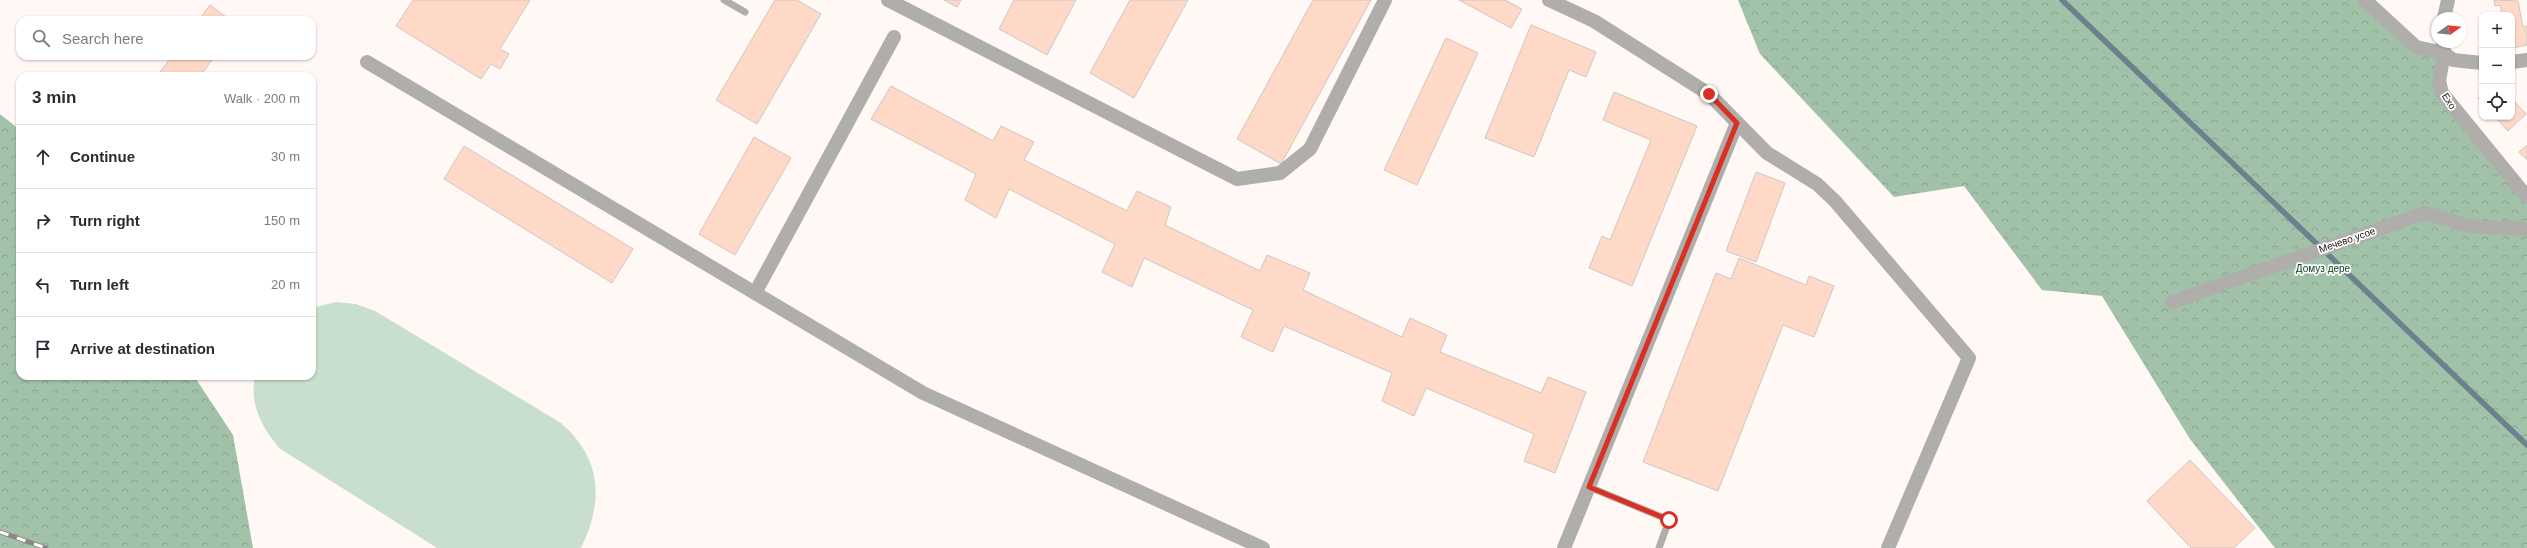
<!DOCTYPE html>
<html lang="en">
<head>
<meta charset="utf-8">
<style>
  :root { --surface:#fff; --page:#f7f7f7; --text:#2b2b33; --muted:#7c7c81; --line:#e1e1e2 }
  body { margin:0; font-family:Helvetica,sans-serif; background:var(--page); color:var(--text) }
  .controls { position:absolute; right:12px; top:12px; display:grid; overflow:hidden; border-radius:8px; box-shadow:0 1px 3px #0004 }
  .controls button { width:36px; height:36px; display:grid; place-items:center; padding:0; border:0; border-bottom:1px solid var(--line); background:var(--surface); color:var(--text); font:20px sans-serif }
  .compass { position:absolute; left:2431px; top:12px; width:36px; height:36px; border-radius:50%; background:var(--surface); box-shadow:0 1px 3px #0004; rotate:75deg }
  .stop { position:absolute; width:12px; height:12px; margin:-9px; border:3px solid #d93025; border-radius:50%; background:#fff }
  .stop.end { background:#d93025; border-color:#fff; box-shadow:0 1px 4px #0008 }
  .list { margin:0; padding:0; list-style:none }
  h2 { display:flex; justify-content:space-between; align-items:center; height:52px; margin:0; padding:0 16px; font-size:17px }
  h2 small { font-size:13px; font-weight:400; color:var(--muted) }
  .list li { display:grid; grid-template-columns:26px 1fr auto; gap:12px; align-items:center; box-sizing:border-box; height:64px; padding:0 16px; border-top:1px solid var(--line) }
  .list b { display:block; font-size:15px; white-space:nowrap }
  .list em { font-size:13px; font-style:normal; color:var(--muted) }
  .icon { flex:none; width:22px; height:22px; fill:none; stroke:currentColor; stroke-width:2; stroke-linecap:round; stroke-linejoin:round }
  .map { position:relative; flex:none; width:2527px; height:548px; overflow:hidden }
  .search { position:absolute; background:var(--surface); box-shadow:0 1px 3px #0004; left:16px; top:16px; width:300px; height:44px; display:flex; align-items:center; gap:10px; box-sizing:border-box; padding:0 14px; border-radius:12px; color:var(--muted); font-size:15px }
  .panel { position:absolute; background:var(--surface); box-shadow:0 1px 3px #0004; left:16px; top:72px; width:300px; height:308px; border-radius:12px }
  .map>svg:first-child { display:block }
  .forest { fill:url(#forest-crowns) }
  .pitch { fill:#c8dfcd }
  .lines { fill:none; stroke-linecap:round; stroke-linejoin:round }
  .stream { stroke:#69828d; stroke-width:5.5 }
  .building { fill:#fed9c8; stroke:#d0c6c1 }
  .lane { stroke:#b0aeaa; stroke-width:7 }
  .street { stroke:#b0aeaa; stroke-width:14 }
  .rail-casing { stroke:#8b8683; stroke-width:4.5 }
  .rail { stroke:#fff; stroke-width:3; stroke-dasharray:9; stroke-linecap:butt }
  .route { stroke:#d93025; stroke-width:5 }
  .labels { text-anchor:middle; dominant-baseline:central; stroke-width:3.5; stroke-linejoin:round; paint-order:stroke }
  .street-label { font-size:10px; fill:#161210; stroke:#fff }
  .park-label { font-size:10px; fill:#023b1c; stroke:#fff }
</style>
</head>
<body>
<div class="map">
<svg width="2527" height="548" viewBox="0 0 2527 548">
  <defs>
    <pattern id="forest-crowns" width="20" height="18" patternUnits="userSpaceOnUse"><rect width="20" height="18" fill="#a1c1a9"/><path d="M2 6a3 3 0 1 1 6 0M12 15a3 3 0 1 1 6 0" fill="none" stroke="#8aa590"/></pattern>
  </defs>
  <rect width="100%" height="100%" fill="#fff8f5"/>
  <g class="forest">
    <path d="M1738 0H2365L2416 47 2444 53 2439 81 2527 197V548H2275L2190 439 2102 296 2042 290 1964 186 1894 197 1760 54Z"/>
    <path d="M0 114 20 130V376H194L233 435 253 548H0Z"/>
  </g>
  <path class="pitch" d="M336 302 356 304 375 311 561 423C602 459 604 501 581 548H437L279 448C262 428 249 403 255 376H312V308Z"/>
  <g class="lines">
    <path class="stream" d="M2062 0 2527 445"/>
  </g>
  <g class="building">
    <path d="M413 0H530L500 49 509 54 500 69 491 64 481 79 396 26Z"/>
    <path d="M775 0H797L821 14 757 124 716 100Z"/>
    <path d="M944 0H961L957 7Z"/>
    <path d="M1014 0H1076L1047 55 999 29Z"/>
    <path d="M1130 0H1188L1134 98 1090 73Z"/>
    <path d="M1313 0H1371L1281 164 1237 139Z"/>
    <path d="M1459 0H1505L1522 9 1511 28Z"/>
    <path d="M2494 0 2518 1 2523 27 2527 26V45L2512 48V15H2502L2500 5 2495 6Z"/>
    <path d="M210 5 230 20H199Z"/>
    <path d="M1531 25 1596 52 1586 77 1569 70 1534 157 1485 138Z"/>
    <path d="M1446 38 1478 53 1417 185 1384 170Z"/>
    <path d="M172 56H215L200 76H157Z"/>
    <path d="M891 86 993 141 1001 126 1034 142 1024 160 1127 211 1137 191 1171 207 1165 225 1260 271 1267 255 1310 273 1303 290 1402 337 1410 318 1447 335 1440 352 1541 393 1548 377 1586 392 1555 473 1524 461 1534 434 1426 388 1414 416 1382 401 1392 373 1284 326 1273 352 1241 337 1253 310 1144 258 1132 287 1102 272 1115 244 1009 189 996 218 965 200 976 174 871 119Z"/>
    <path d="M1614 92 1697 126 1632 286 1589 268 1602 236 1610 240 1651 140 1603 120Z"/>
    <path d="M2482 95V103L2478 98Z"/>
    <path d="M2512 99 2526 114 2508 131 2495 117H2512Z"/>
    <path d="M754 137 791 158 735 255 699 234Z"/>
    <path d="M2527 145V160L2519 152Z"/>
    <path d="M464 146 633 249 612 283 444 179Z"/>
    <path d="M1756 172 1785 183 1756 262 1726 251Z"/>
    <path d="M1739 258 1806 285 1809 276 1834 286 1814 337 1783 325 1718 491 1643 462 1716 273 1731 279Z"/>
    <path d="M2190 460 2255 528 2234 548H2191L2147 501Z"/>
  </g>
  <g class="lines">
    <g class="lane">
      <path d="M724 0 745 12"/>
      <path d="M1589 487 1669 520 1659 548"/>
    </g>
    <g class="street">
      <path d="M888 0 1237 179 1280 173 1310 149 1385 0"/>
      <path d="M1549 0 1594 21 1709 94 1767 153 1817 184 1835 201 1969 358 1888 548"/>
      <path d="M2365 0 2416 47 2444 53 2439 81 2442 93 2527 197"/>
      <path d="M2444 18 2448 0"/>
      <path d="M2443 42 2444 53 2453 60 2482 63"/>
      <path d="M367 62 923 393 1263 548"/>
      <path d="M2512 62 2527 60"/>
      <path d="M755 293 894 37"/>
      <path d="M2172 302 2425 213 2469 226 2527 229"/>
      <path d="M1564 548 1737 123"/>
    </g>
    <g class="rail-casing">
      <path id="rail" d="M0 532 46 548"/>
    </g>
    <use href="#rail" class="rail"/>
  </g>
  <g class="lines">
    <path class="route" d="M1669 520 1589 487 1737 123 1709 94"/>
  </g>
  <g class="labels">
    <g class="street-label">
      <text transform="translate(2449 101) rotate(57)">Ехо</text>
      <text transform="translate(2347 240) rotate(-19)">Мечево усое</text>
    </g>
    <g class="park-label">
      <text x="2323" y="268">Домуз дере</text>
    </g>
  </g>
</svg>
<div class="controls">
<button>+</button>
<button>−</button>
<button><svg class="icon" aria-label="locate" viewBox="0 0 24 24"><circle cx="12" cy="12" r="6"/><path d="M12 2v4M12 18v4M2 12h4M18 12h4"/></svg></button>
</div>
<svg class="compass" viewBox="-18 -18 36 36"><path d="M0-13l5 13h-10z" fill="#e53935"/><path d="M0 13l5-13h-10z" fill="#7c7c81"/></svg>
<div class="stop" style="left:1669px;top:520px"></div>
<div class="stop end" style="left:1709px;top:94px"></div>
<div class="search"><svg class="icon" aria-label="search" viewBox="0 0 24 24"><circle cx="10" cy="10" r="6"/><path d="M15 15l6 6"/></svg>Search here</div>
<section class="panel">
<h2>3 min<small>Walk · 200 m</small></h2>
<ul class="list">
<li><svg class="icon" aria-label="ahead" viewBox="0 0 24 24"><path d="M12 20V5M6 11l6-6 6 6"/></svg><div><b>Continue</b></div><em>30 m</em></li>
<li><svg class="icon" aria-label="right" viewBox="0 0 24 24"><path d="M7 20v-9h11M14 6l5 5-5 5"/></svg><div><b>Turn right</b></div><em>150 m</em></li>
<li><svg class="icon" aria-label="left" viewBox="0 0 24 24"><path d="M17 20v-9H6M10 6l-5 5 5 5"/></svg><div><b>Turn left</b></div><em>20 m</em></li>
<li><svg class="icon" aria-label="arrive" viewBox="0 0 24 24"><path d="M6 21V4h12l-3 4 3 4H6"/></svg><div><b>Arrive at destination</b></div></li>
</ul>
</section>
</div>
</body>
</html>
